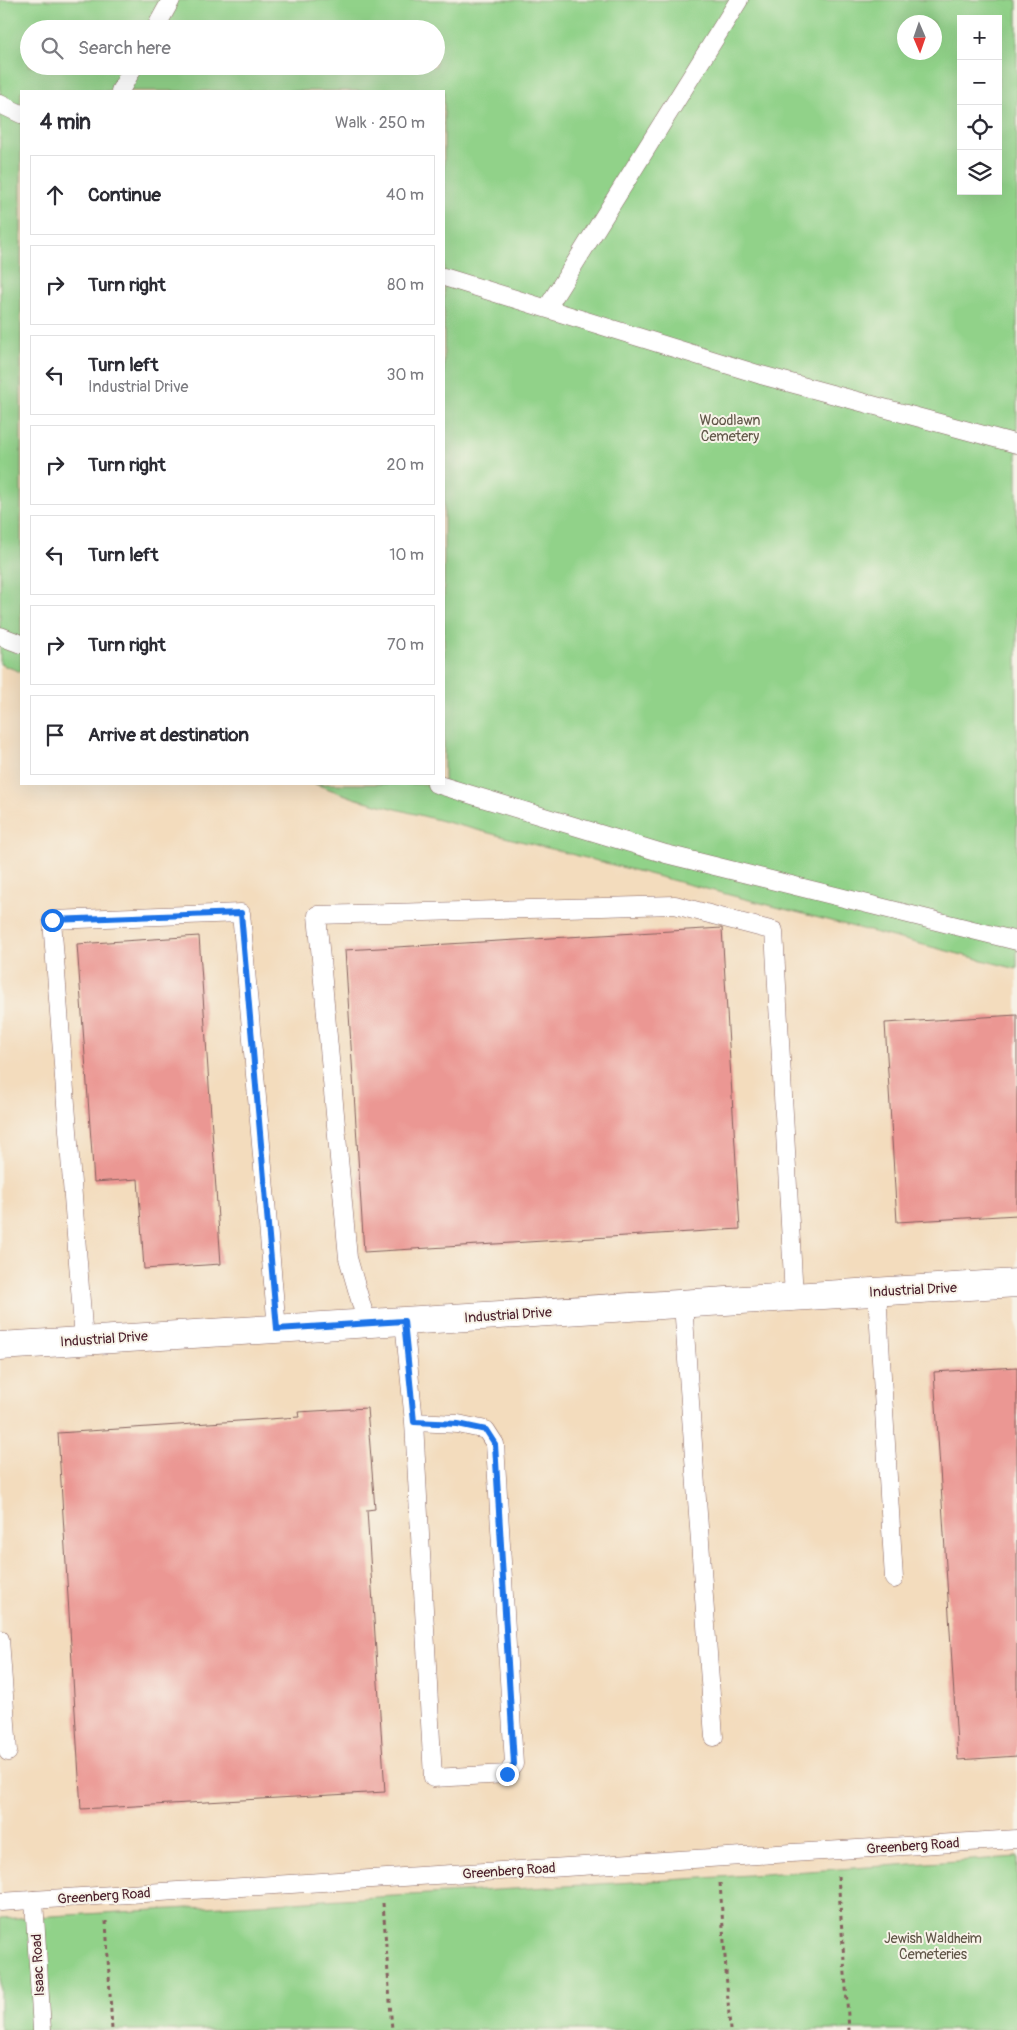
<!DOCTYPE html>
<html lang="en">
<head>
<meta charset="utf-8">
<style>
  :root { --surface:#fff; --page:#f7f7f7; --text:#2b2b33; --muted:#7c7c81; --line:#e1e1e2 }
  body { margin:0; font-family:Pangolin,sans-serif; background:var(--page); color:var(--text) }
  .controls { position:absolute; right:15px; top:15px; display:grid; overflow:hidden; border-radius:0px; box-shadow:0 5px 20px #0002 }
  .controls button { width:45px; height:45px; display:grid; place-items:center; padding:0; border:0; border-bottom:1px solid var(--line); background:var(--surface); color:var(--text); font:25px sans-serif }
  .compass { position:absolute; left:897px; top:15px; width:45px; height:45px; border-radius:50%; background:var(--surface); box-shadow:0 5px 20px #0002; rotate:178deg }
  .stop { position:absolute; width:15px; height:15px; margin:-11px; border:4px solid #1a73e8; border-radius:50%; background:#fff }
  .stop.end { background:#1a73e8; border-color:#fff; box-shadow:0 1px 5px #0008 }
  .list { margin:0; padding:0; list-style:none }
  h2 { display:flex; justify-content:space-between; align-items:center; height:65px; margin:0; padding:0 20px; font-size:21px }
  h2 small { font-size:16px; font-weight:400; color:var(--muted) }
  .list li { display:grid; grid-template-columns:32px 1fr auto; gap:15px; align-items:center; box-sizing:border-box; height:80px; margin:0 10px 10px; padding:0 10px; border:1px solid var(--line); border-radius:0px }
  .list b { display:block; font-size:19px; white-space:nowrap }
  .list p { margin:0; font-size:16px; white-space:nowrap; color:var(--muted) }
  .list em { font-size:16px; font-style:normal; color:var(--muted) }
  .icon { flex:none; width:28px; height:28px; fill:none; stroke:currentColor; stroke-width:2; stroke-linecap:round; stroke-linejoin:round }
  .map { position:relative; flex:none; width:1017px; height:2030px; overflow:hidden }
  .search { position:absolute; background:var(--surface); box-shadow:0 5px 20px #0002; left:20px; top:20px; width:425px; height:55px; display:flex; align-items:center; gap:12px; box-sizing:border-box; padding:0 18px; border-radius:28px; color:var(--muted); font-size:19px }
  .panel { position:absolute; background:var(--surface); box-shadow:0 5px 20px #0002; left:20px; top:90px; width:425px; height:695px; border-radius:0px }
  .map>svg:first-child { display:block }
  .green { fill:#91d289; stroke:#6e785a; fill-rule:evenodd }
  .building { fill:#eb9793 }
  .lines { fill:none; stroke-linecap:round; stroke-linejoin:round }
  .service-casing { stroke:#85615e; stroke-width:19 }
  .minor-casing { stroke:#85615e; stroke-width:29 }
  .path { stroke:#85615e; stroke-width:3; stroke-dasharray:4 4; stroke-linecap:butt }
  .service { stroke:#fff; stroke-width:18 }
  .minor { stroke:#fff; stroke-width:28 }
  .route { stroke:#1a73e8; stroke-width:6 }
  .labels { text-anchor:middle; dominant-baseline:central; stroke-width:4; stroke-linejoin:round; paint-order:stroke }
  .park-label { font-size:14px; fill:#5f5547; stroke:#f7f3e8 }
  .street-label { font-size:14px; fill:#4a1f2b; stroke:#f7f3e8 }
</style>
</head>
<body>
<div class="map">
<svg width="1017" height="2030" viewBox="0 0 1017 2030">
  <rect width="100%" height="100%" fill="#f7f3e8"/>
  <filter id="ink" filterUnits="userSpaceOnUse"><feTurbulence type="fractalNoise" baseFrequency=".02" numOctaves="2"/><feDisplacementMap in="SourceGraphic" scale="10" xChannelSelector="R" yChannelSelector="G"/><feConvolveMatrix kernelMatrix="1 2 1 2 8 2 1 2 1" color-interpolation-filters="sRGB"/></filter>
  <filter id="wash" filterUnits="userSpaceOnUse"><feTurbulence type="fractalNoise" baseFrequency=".0096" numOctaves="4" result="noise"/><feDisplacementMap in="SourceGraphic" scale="20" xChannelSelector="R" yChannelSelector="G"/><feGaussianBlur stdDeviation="1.12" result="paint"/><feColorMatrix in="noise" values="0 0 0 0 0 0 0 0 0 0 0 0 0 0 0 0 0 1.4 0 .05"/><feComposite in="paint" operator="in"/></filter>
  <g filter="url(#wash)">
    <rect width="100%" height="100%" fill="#f3dcbd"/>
    <g class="green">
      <path d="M0 0H1017V969L357 799 315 784H444V91H21V672L0 664ZM961 19H998V191H961ZM904 22H934V52H904ZM29 29H436V66H29Z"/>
      <path d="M1017 1857V2030H0V1919L719 1877Z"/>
    </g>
    <g id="blocks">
      <g class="building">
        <path d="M722 928 740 1229 364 1252 345 950Z"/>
        <path d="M199 936 221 1264 144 1269 138 1179 94 1182 77 944Z"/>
        <path d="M1017 1015V1215L897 1222 885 1023Z"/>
        <path d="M1017 1367V1756L958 1760 934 1372Z"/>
        <path d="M367 1408 375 1509 367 1510 385 1792 81 1809 58 1433 299 1417 298 1412Z"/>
      </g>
    </g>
  </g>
  <g filter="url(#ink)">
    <use href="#blocks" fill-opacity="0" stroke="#85615e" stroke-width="1"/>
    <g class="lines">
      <g class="service-casing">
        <g id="service">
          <path d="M155 29 171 0"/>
          <path d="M120 91 134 66"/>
          <path d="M0 104 21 114"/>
          <path d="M444 277 761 375 1017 444"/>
          <path d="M547 308 739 0"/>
          <path d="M0 636 21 644"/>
          <path d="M436 784 666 854 1017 941"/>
          <path d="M877 1292 894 1579"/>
          <path d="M683 1304 714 1737"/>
          <path d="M404 1321 414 1422 433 1778 507 1774 514 1764 495 1444 486 1430 458 1424 414 1422"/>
          <path d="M367 1324 348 1258 317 915 675 905 774 931 794 1297"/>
          <path d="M84 1341 52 920 241 913 277 1329"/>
          <path d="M0 1639 8 1752"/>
          <path d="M34 1900 42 2030"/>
          <path d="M0 1902 1017 1839"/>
        </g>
      </g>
      <g class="minor-casing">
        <path id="minor" d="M0 1346 1017 1283"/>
      </g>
      <g class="path">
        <path d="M838 1876 849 2030"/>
        <path d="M720 1883 730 2030"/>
        <path d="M383 1903 392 2030"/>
        <path d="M106 1921 112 2030"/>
      </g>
      <use href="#service" class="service"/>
      <use href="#minor" class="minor"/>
    </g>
  </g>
  <g class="lines" filter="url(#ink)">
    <path class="route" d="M52 920 241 913 277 1329 404 1321 414 1422 458 1424 486 1430 495 1444 514 1764 507 1774"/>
  </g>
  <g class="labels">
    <g class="park-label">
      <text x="730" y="420">Woodlawn<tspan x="730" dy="16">Cemetery</tspan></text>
      <text x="933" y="1938">Jewish Waldheim<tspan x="933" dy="16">Cemeteries</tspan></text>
    </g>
    <g class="street-label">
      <text transform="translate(913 1290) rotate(-3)">Industrial Drive</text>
      <text transform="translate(508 1315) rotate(-4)">Industrial Drive</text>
      <text transform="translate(104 1339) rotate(-4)">Industrial Drive</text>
      <text transform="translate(913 1846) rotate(-4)">Greenberg Road</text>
      <text transform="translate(509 1871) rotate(-4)">Greenberg Road</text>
      <text transform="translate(104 1896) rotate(-4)">Greenberg Road</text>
      <text transform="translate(38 1965) rotate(-93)">Isaac Road</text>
    </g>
  </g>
</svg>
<div class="controls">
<button>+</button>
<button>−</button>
<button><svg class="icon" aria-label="locate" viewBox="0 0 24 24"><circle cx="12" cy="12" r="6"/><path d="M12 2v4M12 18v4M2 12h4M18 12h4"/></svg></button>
<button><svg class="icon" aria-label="layers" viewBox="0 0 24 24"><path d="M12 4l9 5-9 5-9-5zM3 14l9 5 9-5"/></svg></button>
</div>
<svg class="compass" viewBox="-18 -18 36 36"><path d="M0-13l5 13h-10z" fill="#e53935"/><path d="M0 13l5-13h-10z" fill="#7c7c81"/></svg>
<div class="stop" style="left:52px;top:920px"></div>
<div class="stop end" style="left:507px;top:1774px"></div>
<div class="search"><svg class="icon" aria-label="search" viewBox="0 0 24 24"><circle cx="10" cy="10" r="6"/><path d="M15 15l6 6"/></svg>Search here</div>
<section class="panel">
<h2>4 min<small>Walk · 250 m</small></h2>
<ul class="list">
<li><svg class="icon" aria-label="ahead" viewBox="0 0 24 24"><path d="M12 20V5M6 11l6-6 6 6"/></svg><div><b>Continue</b></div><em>40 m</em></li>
<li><svg class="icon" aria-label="right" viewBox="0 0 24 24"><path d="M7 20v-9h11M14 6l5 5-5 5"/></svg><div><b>Turn right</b></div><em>80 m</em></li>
<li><svg class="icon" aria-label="left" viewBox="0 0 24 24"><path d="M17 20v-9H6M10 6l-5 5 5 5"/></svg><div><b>Turn left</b><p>Industrial Drive</p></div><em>30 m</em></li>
<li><svg class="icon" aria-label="right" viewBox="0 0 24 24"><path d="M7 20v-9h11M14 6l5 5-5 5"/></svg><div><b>Turn right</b></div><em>20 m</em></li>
<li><svg class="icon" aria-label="left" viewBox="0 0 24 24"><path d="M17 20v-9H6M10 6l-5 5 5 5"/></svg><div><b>Turn left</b></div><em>10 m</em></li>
<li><svg class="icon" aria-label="right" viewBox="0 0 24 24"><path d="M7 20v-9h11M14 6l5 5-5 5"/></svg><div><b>Turn right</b></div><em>70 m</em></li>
<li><svg class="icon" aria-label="arrive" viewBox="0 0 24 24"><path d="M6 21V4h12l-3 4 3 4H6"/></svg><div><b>Arrive at destination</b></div></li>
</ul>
</section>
</div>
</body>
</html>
